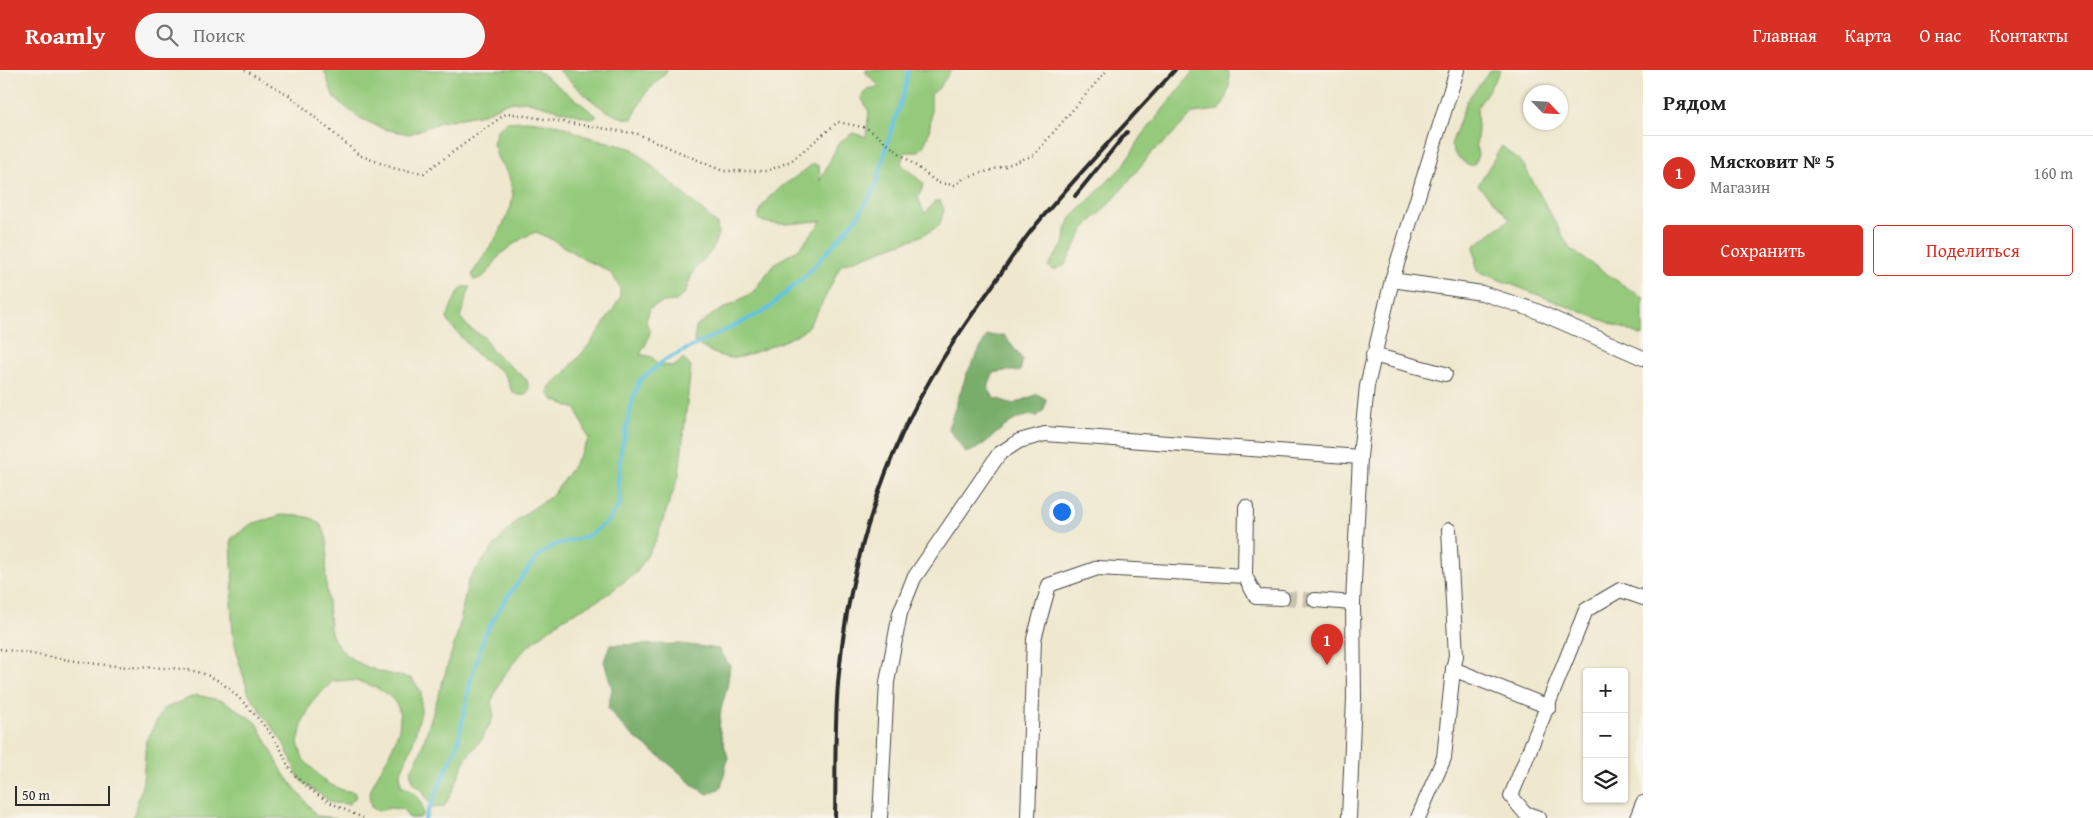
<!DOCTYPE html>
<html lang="ru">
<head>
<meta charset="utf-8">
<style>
  :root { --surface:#fff; --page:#f6f6f6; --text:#222; --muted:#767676; --line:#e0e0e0; --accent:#d93025 }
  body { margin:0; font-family:"Gentium Book Plus",serif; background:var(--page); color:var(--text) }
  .controls { position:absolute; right:15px; bottom:15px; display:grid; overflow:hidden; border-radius:5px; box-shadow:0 1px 4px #0004 }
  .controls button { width:45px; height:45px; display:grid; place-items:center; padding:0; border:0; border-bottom:1px solid var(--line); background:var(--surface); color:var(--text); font:25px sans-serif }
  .compass { position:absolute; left:1523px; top:15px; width:45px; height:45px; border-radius:50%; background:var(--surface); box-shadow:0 1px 4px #0004; rotate:115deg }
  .scale { position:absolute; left:15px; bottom:12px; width:95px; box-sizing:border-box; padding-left:5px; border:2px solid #2b2b2b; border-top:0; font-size:14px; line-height:18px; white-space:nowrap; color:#2b2b2b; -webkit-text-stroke:4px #f7f3e8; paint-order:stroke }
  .you { position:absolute; left:1061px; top:441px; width:18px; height:18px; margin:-12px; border:4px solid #fff; border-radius:50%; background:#1a73e8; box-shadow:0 0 0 8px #1a73e833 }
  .badge { display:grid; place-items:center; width:32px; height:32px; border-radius:50%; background:var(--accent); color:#fff; font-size:16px; font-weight:700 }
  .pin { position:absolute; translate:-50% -41px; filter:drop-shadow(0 1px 2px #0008) }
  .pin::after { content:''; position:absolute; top:26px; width:18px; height:15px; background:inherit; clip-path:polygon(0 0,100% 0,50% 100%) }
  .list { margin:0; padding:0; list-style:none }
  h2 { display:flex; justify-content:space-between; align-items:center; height:65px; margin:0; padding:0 20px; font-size:21px }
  h2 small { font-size:16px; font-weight:400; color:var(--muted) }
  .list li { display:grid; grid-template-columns:32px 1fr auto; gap:15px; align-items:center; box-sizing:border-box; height:75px; padding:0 20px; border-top:1px solid var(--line) }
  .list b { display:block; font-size:19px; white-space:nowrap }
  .list p { margin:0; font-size:16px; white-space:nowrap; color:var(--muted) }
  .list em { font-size:16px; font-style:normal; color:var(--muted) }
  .actions { display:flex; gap:10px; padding:15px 20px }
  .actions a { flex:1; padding:11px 0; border:1px solid var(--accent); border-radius:5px; text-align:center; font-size:18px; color:var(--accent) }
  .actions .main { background:var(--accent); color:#fff }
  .icon { flex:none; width:28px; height:28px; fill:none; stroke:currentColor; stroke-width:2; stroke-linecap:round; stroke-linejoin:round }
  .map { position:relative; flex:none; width:1643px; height:748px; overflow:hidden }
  header { display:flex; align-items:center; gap:30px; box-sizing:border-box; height:70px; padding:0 25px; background:var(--accent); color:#fff }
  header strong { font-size:24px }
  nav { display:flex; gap:28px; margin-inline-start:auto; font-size:18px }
  .search { width:350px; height:45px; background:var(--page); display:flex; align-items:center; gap:12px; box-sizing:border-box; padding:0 18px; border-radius:28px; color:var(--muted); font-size:19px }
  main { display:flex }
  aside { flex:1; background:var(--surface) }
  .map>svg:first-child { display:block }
  .green { fill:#95ca7b; stroke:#607a53 }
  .forest { fill:#78ae6b; stroke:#526c4b }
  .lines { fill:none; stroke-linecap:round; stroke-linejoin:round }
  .stream { stroke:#64c3e2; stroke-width:4 }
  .minor-tunnel { stroke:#c8c2ae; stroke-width:14; stroke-dasharray:14 7; stroke-linecap:butt }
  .minor-casing { stroke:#484744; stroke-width:16 }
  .path { stroke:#484744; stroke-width:2.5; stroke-dasharray:1 4; stroke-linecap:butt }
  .minor { stroke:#fff; stroke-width:14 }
  .rail { stroke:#2b2b2b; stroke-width:4 }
</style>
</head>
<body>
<header>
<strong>Roamly</strong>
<div class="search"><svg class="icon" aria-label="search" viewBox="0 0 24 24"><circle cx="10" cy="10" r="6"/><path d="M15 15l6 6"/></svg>Поиск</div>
<nav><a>Главная</a><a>Карта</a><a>О нас</a><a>Контакты</a></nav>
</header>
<main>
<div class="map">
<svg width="1643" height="748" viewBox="0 0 1643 748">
  <rect width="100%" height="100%" fill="#f7f3e8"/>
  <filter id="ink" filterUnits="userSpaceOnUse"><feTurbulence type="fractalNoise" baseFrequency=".02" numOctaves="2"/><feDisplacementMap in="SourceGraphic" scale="10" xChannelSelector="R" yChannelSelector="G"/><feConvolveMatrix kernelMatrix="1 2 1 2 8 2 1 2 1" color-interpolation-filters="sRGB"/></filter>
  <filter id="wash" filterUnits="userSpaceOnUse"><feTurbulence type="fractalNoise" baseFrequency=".0096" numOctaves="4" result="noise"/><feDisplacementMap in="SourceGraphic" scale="20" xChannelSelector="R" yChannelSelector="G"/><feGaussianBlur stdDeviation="1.12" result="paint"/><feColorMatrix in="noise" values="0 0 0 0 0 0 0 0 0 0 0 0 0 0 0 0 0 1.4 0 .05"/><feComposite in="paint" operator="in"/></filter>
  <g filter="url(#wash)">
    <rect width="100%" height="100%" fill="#efe8cf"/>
    <g class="green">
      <path d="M324 0H537L597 46 593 49 525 31 506 33 483 44 440 52 410 64 383 59 358 47 334 28Z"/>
      <path d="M558 0H668L645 24 632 49C604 48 578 17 558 0Z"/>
      <path d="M866 0H951L939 18 931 24C931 44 933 68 918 82H904L901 94 924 114 918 128 925 144 934 132 940 130 944 140 939 156 921 166 841 195C833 210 814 254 802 262 793 268 742 289 733 288 720 288 704 279 694 272L696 257 712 245 752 223 775 193 799 179 822 151C805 151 773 159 758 149 762 123 792 112 810 96L814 94 819 96 820 111 839 72 853 63 866 67 869 42 861 27 867 19 880 17 866 3Z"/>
      <path d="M1194 0H1228C1232 15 1227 27 1219 40L1193 43 1165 72 1152 82 1114 129 1084 159 1065 195 1054 200 1048 196 1065 172 1066 160 1071 148 1124 95 1142 66Z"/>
      <path d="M1491 0H1501L1477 38 1478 60 1476 76 1478 85 1474 95H1467L1455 84 1451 75 1467 30Z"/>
      <path d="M528 51 560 55 582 65 633 79 717 154 718 164 712 180 693 201 685 223 676 231 663 232 650 238 646 251 650 262 647 272 640 284 652 287 658 295 675 296 683 288 691 297 679 405 656 470 637 502 602 528 561 550 527 577 503 606 491 632 494 646 482 669 466 688 452 722 444 737 432 738 422 720 414 713 410 702 420 684 458 562 468 510 496 474 519 448 553 425 571 399 589 369 576 339 554 330 548 323 550 316 564 304 590 274 611 243 620 228V217L611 203 601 197 585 190 553 170 536 162C524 166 512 175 502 183 492 193 489 208 474 210L472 204 499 163 511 137 513 124 509 106 498 89 493 74 497 60 507 52Z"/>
      <path d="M1502 76 1523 94 1570 179 1638 225 1643 226V266L1477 201 1474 176 1510 149 1478 115Z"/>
      <path d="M463 217H470L460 247 469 258 484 267 492 281 527 310 529 318 526 325H517L511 320 507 308 500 300 476 284 450 254 447 249C450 237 455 226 463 217Z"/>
      <path d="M282 445C292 446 304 445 313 449 331 459 327 480 326 497 325 508 327 521 328 532 329 541 329 550 330 559 338 593 382 604 411 608L421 621V642L412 676 400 704 401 716C414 721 423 729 423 744L420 748H409L403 739 390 738 378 741 371 737C370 733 369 727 370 722 380 693 422 647 385 623 366 611 355 610 333 611L313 631 303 651 298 673 303 689 327 713 342 720 354 722 356 727 349 734 332 733 300 710 284 674 249 624 239 592 233 565 231 532 233 513 231 469 251 454Z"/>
      <path d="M196 625 224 631 257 653 283 703 317 746 337 748H133L143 712 146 671 163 639Z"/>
    </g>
    <g class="forest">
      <path d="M1004 265 1023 290 1020 301H1004L993 303 988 318 994 328 1014 334 1037 324 1046 329 1044 340 1038 346C1008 341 992 376 966 383L948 358 967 303 987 266Z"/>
      <path d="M681 574 719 579 730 596 727 618 721 639 719 658 728 687 721 718 708 724C690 716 688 709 674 698 649 677 627 666 608 638L612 619 604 591 610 575Z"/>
    </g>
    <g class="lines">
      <path class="stream" d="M425 748 458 673 471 609 485 564 505 530 537 487 554 475 588 466 608 451 620 434 618 411 621 381 633 329 639 311 665 290 768 239 808 203 857 148 877 114 887 74 905 19 908 0"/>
    </g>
  </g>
  <g filter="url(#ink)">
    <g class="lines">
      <path class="minor-tunnel" d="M1282 528 1315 530"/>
      <g class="minor-casing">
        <g id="minor">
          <path d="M1392 210 1482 223 1534 240 1643 288"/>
          <path d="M1373 285 1445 304"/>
          <path d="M1245 506 1246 437"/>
          <path d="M1315 530 1353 533"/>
          <path d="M1453 599 1549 637"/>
          <path d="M880 748 887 612 900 543 914 508 999 384 1019 371 1045 364 1360 387"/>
          <path d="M1028 748 1034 569 1049 515 1098 498 1245 506 1256 527 1282 528"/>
          <path d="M1349 748 1354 628 1353 533 1360 387 1367 316 1392 210 1457 0"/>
          <path d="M1418 748 1444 688 1453 599 1456 586 1449 460"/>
          <path d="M1539 748 1525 743 1511 726 1586 540 1620 520 1643 528"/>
          <path d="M1637 748 1643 733"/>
        </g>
      </g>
      <g class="path">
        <path d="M245 0 289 25 359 85 396 99 424 103 507 43 638 64 723 101H767L791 91 838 52 867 58 938 113 956 115 964 108 1005 96 1034 85 1107 0"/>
        <path d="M0 579C42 585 85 594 128 597 159 599 193 594 220 612 237 623 266 656 277 673 283 681 285 692 291 700 309 724 336 736 363 748"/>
      </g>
      <use href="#minor" class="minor"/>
      <g class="rail">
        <path d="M1075 126 1127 62"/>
        <path d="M835 748C836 700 834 650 839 603 846 523 869 437 902 364 926 311 959 262 993 215 1007 195 1020 174 1035 156 1080 102 1128 51 1175 0"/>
      </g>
    </g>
  </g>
</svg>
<div class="controls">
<button>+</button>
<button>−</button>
<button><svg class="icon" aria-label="layers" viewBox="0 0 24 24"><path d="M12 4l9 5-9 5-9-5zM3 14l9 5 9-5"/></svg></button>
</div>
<svg class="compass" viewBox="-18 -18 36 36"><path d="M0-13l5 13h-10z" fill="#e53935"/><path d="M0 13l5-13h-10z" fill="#767676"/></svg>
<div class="scale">50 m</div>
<div class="you"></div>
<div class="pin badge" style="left:1327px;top:595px">1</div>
</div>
<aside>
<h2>Рядом<small></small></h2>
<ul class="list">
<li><span class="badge">1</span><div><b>Мясковит № 5</b><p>Магазин</p></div><em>160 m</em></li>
</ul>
<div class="actions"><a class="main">Сохранить</a><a>Поделиться</a></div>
</aside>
</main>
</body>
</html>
